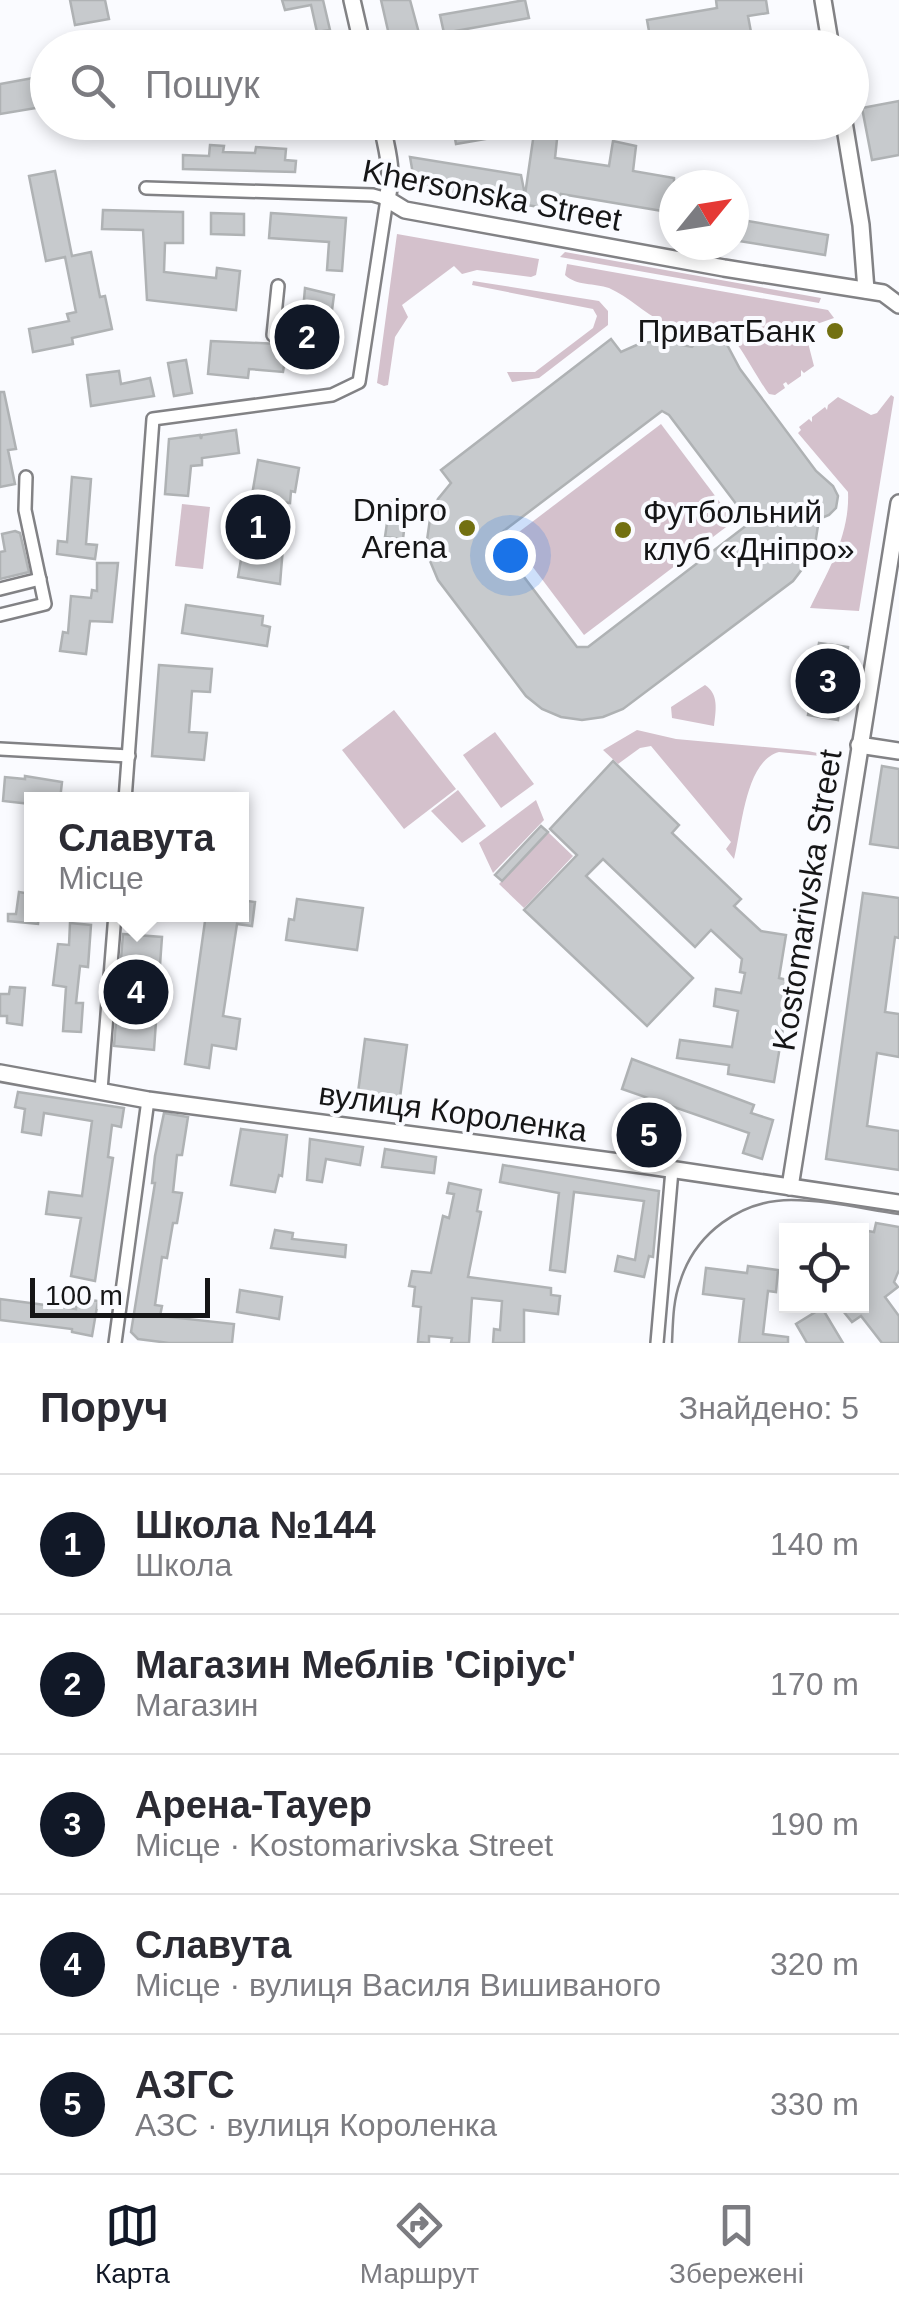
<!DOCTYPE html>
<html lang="uk">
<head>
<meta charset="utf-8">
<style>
  :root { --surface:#fff; --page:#f7f7f7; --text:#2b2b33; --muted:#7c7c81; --line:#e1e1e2; --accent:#111827 }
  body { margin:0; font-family:Arial,sans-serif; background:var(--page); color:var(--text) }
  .controls { position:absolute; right:30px; bottom:30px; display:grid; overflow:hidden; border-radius:0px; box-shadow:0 5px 15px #0003 }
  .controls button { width:90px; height:90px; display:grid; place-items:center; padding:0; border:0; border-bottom:2px solid var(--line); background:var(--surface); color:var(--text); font:50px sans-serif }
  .compass { position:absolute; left:659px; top:170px; width:90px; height:90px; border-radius:50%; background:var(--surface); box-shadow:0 5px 15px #0003; rotate:60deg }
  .scale { position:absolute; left:30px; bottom:25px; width:180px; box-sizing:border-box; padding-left:10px; border:5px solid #161617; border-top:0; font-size:28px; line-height:35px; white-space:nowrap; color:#161617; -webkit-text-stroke:8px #fafbff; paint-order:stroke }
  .you { position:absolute; left:510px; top:555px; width:35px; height:35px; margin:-25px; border:8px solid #fff; border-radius:50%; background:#1a73e8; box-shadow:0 0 0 15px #1a73e833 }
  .badge { display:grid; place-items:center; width:65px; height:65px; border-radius:50%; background:var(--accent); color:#fff; font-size:32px; font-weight:700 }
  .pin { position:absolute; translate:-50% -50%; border:5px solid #fff; box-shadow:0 2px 10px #0006 }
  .popup { position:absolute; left:24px; top:792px; width:225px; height:130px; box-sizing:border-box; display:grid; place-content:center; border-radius:0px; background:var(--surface); filter:drop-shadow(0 2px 8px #0005); font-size:32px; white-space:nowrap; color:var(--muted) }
  .popup b { font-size:38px; color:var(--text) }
  .popup::after { content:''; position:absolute; left:50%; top:100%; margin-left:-20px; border:20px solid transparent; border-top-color:var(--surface) }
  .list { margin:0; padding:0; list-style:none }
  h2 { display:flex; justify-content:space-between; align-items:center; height:130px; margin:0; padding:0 40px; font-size:42px }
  h2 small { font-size:32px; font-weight:400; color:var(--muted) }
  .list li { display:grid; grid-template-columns:65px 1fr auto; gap:30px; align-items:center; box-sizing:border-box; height:140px; padding:0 40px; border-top:2px solid var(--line) }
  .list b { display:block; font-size:38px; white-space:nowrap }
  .list p { margin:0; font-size:32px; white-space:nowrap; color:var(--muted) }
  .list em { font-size:32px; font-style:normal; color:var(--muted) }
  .icon { flex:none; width:55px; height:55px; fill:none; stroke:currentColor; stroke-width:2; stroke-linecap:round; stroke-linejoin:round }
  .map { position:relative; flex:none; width:899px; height:1343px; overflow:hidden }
  .search { position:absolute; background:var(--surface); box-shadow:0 5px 15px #0003; left:30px; right:30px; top:30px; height:110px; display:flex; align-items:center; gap:25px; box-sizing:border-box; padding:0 35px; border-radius:55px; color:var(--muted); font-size:38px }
  .sheet { height:830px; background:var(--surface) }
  nav { display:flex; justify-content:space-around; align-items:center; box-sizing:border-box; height:140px; border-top:2px solid var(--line); background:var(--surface); font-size:28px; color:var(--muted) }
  nav a { display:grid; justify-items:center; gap:5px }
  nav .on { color:var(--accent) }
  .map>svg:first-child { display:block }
  .green { fill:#d4c1cc }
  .building { fill:#c7cacd; stroke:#afb2b4; stroke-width:2.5; fill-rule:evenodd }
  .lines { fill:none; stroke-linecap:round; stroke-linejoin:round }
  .street-casing { stroke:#828285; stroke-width:16 }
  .secondary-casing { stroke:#828285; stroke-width:20 }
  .street { stroke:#fff; stroke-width:11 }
  .secondary { stroke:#fff; stroke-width:15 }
  .tram { stroke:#88888b; stroke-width:2.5 }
  .poi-dot { fill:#727011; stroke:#fafbff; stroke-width:4 }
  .labels { text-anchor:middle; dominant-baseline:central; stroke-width:8; stroke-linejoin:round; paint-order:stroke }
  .street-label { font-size:32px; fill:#161617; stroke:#fafbff }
  .poi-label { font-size:32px; fill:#161617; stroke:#fafbff; text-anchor:end }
</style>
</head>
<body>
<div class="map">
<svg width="899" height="1343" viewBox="0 0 899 1343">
  <rect width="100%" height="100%" fill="#fafbff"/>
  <g class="green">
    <path d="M397 234 539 259 536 275 531 277 477 270 462 274 454 266 402 305 408 317 395 337 388 385 384 386 377 383Z"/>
    <path d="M565 252 821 298 819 303 560 257Z"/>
    <path d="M567 264 828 310 834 318 814 325 806 335 814 366 804 373 801 370V376L788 385 786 382 783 384 785 388 775 395 769 394C756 377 738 339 724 330 702 315 681 330 663 322 644 313 629 297 609 288 595 283 576 286 565 275Z"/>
    <path d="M473 281 599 301 608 311V325L539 378 512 382 507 372H535L593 328 597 316 593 309 472 285Z"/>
    <path d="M891 395 894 397 859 611 810 608C828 571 850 535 848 492L798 433 801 430 799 427 809 419 812 422V417L825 407 827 410 828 405 838 397 871 415 877 413Z"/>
    <path d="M661 424 734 521 584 635 511 538Z"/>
    <path d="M182 504 210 507 203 569 175 566Z"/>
    <path d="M705 685C719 694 716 710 714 726L672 718 671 707Z"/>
    <path d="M394 710 456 789 404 829 342 750Z"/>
    <path d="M637 730 676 739 808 751 841 758 779 752C745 761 742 829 734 859L726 849 731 842 651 746 640 748 618 764 603 750Z"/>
    <path d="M495 732 534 784 501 808 463 755Z"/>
    <path d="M458 790 486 826 462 843 431 811Z"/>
    <path d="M536 800 544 820 493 873 479 843Z"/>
    <path d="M548 832 573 856 524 908 499 884Z"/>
  </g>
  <g class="building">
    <path d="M70 0H105L109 19 75 25Z"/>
    <path d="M282 0H323L330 30 317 32 311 5 285 10Z"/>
    <path d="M381 0H410L423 48H392Z"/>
    <path d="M525 0 529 18 444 33 440 15Z"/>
    <path d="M716 0H766L768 13 748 16 754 48H652L647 20 717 8Z"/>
    <path d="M44 76 48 106 0 114V84Z"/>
    <path d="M899 101V155L872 160 862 108Z"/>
    <path d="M512 123 514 134 456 144 454 133Z"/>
    <path d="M535 126 558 130 555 158 609 166 613 141 636 146 633 171 674 178V213L561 194 558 210 422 188 414 180 410 157 521 175 525 195Z"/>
    <path d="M210 145 224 146 223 152 255 153 256 147 286 149 285 160 296 161 295 172 183 169V155L209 156Z"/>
    <path d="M55 171 72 256 91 252 100 297 105 296 112 329 72 338 73 344 33 352 29 329 69 321 67 314 76 312 65 257 46 261 29 176Z"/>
    <path d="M103 210 183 212V243H165L164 272 216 278 217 268 240 271 236 310 147 300 143 230 102 229Z"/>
    <path d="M211 213 244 214V235L211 234Z"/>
    <path d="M271 213 346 218 342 271 327 270 329 242 269 238Z"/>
    <path d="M742 220 828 235 825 255 739 241Z"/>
    <path d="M305 288 334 295 331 318H327L325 329 316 328 315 340H309L308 353 299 352 297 367 284 366 283 372 249 369 248 378 208 374 211 341 280 344 282 337H287L288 325 295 326 297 310 303 311Z"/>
    <path d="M710 333 724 339 740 369 816 471 833 486 838 496 836 508 829 515 819 519 815 545 806 564 793 581 623 709 603 717 582 720 561 717 542 709 526 696 438 580 430 561 427 540 430 519 438 499 451 483 441 470 611 339 621 352 641 343 662 341 692 347 700 338ZM662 411 669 415 746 517 747 525 588 647H577L499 544 497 536Z"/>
    <path d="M186 360 192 393 174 396 168 363Z"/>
    <path d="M119 371 121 384 150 378 154 396 91 406 87 375Z"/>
    <path d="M0 392H4L16 449 8 450 15 484 0 487Z"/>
    <path d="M236 430 239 453 202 458V465L191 466 188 496 165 494 169 439 200 435 201 439 202 435Z"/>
    <path d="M258 460 299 468 295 492 291 491 290 503 273 501 266 544 283 547 280 584 238 577Z"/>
    <path d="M72 477 91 479 86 544 97 545 95 559 57 554 58 541 67 542Z"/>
    <path d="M390 502 407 505 403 539 385 537Z"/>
    <path d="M15 531 20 533 29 572 0 579V552L5 551 2 534Z"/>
    <path d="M97 563H118L112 622 90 621 86 654 60 651 63 632 68 633 71 596 91 598 92 590 97 591Z"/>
    <path d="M186 605 263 616 262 625 270 627 267 646 182 633Z"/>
    <path d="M819 643 848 647 838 720 808 715Z"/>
    <path d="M159 665 212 669 210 692 192 691 189 732 207 733 204 760 152 756Z"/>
    <path d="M613 761 679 825 672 833 741 899 734 906 761 931 786 935 779 978 791 981 774 1082 728 1074 729 1065 677 1058 680 1040 732 1047 738 1011 714 1006 716 989 741 993 745 973 740 972 742 959 711 930 695 947 603 859 586 876 693 978 647 1026 524 910 577 855 550 829Z"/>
    <path d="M882 766 899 769V848L870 844Z"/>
    <path d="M25 776 62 782 60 800H31V804L3 801 5 777 25 779Z"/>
    <path d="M541 826 548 832 502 881 495 875Z"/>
    <path d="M19 892 31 894V914H39L38 924 8 921V914H16Z"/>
    <path d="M863 893 899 898V938L895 937 885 1012 899 1014V1057L877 1053 867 1126 899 1131V1170L826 1159Z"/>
    <path d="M297 899 363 908 357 950 286 940 289 919 294 920Z"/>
    <path d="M241 900 255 902 252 926 237 924 223 1016 240 1019 236 1049 212 1045 209 1068 185 1064 206 914H241Z"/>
    <path d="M70 923 91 925 88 967 80 966 76 1003H83L81 1032 63 1031 66 987 53 985 58 944 69 945Z"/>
    <path d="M123 934 162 937 154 1050 114 1046Z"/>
    <path d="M10 987 25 988 22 1025 7 1023V1016H0V994H9Z"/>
    <path d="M365 1039 407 1045 399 1105 357 1100Z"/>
    <path d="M632 1059 754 1105 751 1113 773 1120 762 1159 743 1153 749 1133 622 1089Z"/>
    <path d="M18 1092 124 1108 121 1127 112 1125 108 1157 113 1158 95 1281 71 1276 81 1218 46 1214 49 1192 82 1196 92 1121 44 1113 41 1135 22 1132 25 1109 15 1107Z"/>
    <path d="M164 1113 188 1117 182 1155H177L173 1192 182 1193 177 1223H173L167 1258 162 1257 155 1305 162 1306 160 1316 234 1324 232 1343H169L138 1339 131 1332 155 1183H152L155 1156Z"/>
    <path d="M241 1129 287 1135 282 1176 279 1175 275 1192 231 1185Z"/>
    <path d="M310 1139 363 1147 360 1165 326 1159 322 1182 307 1180Z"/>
    <path d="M385 1149 436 1157 434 1173 382 1167Z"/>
    <path d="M503 1165 659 1191 653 1257 649 1256 644 1277 615 1271 618 1256 635 1260 644 1201 574 1192 565 1272 550 1270 559 1193 500 1182Z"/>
    <path d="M449 1183 481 1190 477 1211 481 1212 468 1277 551 1288V1295L560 1296 558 1314 524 1310V1343H493L494 1329 500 1330 502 1301 472 1298 469 1343H451L452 1338 429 1336V1343L418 1342 421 1307 413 1306 415 1287 409 1286 412 1271 431 1273 443 1216 449 1218 454 1194 447 1193Z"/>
    <path d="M876 1223 899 1227V1270L894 1282 898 1287 885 1297 899 1316V1343H882L861 1316 852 1322 839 1306H862V1230L874 1232Z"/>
    <path d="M275 1230 293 1233 292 1239 346 1245 345 1257 271 1248Z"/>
    <path d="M748 1266 778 1270 776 1292 768 1291 763 1334 788 1337V1343H739L744 1299 703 1294 706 1268 747 1273Z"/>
    <path d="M240 1290 282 1297 279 1319 237 1312Z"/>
    <path d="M77 1298 98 1301 92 1336 72 1332V1329L0 1320V1299L76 1309Z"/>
    <path d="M822 1308 843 1343H807L796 1324Z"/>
  </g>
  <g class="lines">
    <g class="street-casing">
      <g id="street">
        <path d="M273 335 278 286"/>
        <path d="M0 589 40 579"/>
        <path d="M0 615 45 604 25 510 26 477"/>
        <path d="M0 749 129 756"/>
        <path d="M125 800 153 419 332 395 359 382 387 199 373 195 146 188"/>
        <path d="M101 1090 115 914"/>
        <path d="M115 1343 148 1100"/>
        <path d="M657 1343 672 1170"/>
      </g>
    </g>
    <g class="secondary-casing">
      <g id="secondary">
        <path d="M352 0 363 48"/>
        <path d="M823 0 831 48"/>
        <path d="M381 122C387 149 394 172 387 199L405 210 724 268 883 293 899 305"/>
        <path d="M844 122 861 225 866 290"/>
        <path d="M859 745 899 751"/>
        <path d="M0 1073 148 1100 649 1166 899 1203"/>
        <path d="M790 1187 899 503"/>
      </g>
    </g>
    <use href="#street" class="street"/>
    <use href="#secondary" class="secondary"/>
    <path class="tram" d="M672 1343C673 1322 673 1301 680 1282 695 1233 741 1200 791 1200 827 1200 864 1209 899 1214"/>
  </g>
  <g class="poi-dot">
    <circle cx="835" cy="331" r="10"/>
    <circle cx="467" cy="528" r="10"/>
    <circle cx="623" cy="530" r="10"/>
  </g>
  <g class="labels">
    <g class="street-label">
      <text transform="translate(492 195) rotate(11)">Khersonska Street</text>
      <text transform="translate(807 900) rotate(-81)">Kostomarivska Street</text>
      <text transform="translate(453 1112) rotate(8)">вулиця Короленка</text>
    </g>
    <g class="poi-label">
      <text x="815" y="331">ПриватБанк</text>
      <text x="447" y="510">Dnipro<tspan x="447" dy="37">Arena</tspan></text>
      <text x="643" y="512" text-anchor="start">Футбольний<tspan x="643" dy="37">клуб «Дніпро»</tspan></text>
    </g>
  </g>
</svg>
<div class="controls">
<button><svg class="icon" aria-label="locate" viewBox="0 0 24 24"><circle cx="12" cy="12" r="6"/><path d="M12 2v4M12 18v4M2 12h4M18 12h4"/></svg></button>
</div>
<svg class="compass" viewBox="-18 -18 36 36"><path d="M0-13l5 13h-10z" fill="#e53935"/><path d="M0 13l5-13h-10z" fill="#7c7c81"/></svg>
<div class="scale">100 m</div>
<div class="you"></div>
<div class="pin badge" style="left:258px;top:527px">1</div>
<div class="pin badge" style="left:307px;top:337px">2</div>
<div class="pin badge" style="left:828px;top:681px">3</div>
<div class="pin badge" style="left:136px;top:992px">4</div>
<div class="popup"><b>Славута</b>Місце</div>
<div class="pin badge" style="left:649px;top:1135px">5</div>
<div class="search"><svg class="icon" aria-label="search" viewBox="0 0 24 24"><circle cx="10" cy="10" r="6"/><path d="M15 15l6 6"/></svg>Пошук</div>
</div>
<section class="sheet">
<h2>Поруч<small>Знайдено: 5</small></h2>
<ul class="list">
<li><span class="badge">1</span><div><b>Школа №144</b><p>Школа</p></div><em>140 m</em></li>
<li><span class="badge">2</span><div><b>Магазин Меблів 'Сіріус'</b><p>Магазин</p></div><em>170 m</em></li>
<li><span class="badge">3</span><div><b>Арена-Тауер</b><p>Місце · Kostomarivska Street</p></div><em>190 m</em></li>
<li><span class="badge">4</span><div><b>Славута</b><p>Місце · вулиця Василя Вишиваного</p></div><em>320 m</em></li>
<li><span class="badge">5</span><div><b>АЗГС</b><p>АЗС · вулиця Короленка</p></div><em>330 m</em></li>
</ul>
</section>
<nav>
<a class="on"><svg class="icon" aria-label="map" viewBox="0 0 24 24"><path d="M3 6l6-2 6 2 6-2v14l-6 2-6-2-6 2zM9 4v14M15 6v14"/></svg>Карта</a>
<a><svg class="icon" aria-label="directions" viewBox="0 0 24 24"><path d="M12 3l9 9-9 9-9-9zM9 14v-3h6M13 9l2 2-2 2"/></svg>Маршрут</a>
<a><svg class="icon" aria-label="saved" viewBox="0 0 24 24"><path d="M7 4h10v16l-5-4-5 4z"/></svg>Збережені</a>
</nav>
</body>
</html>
